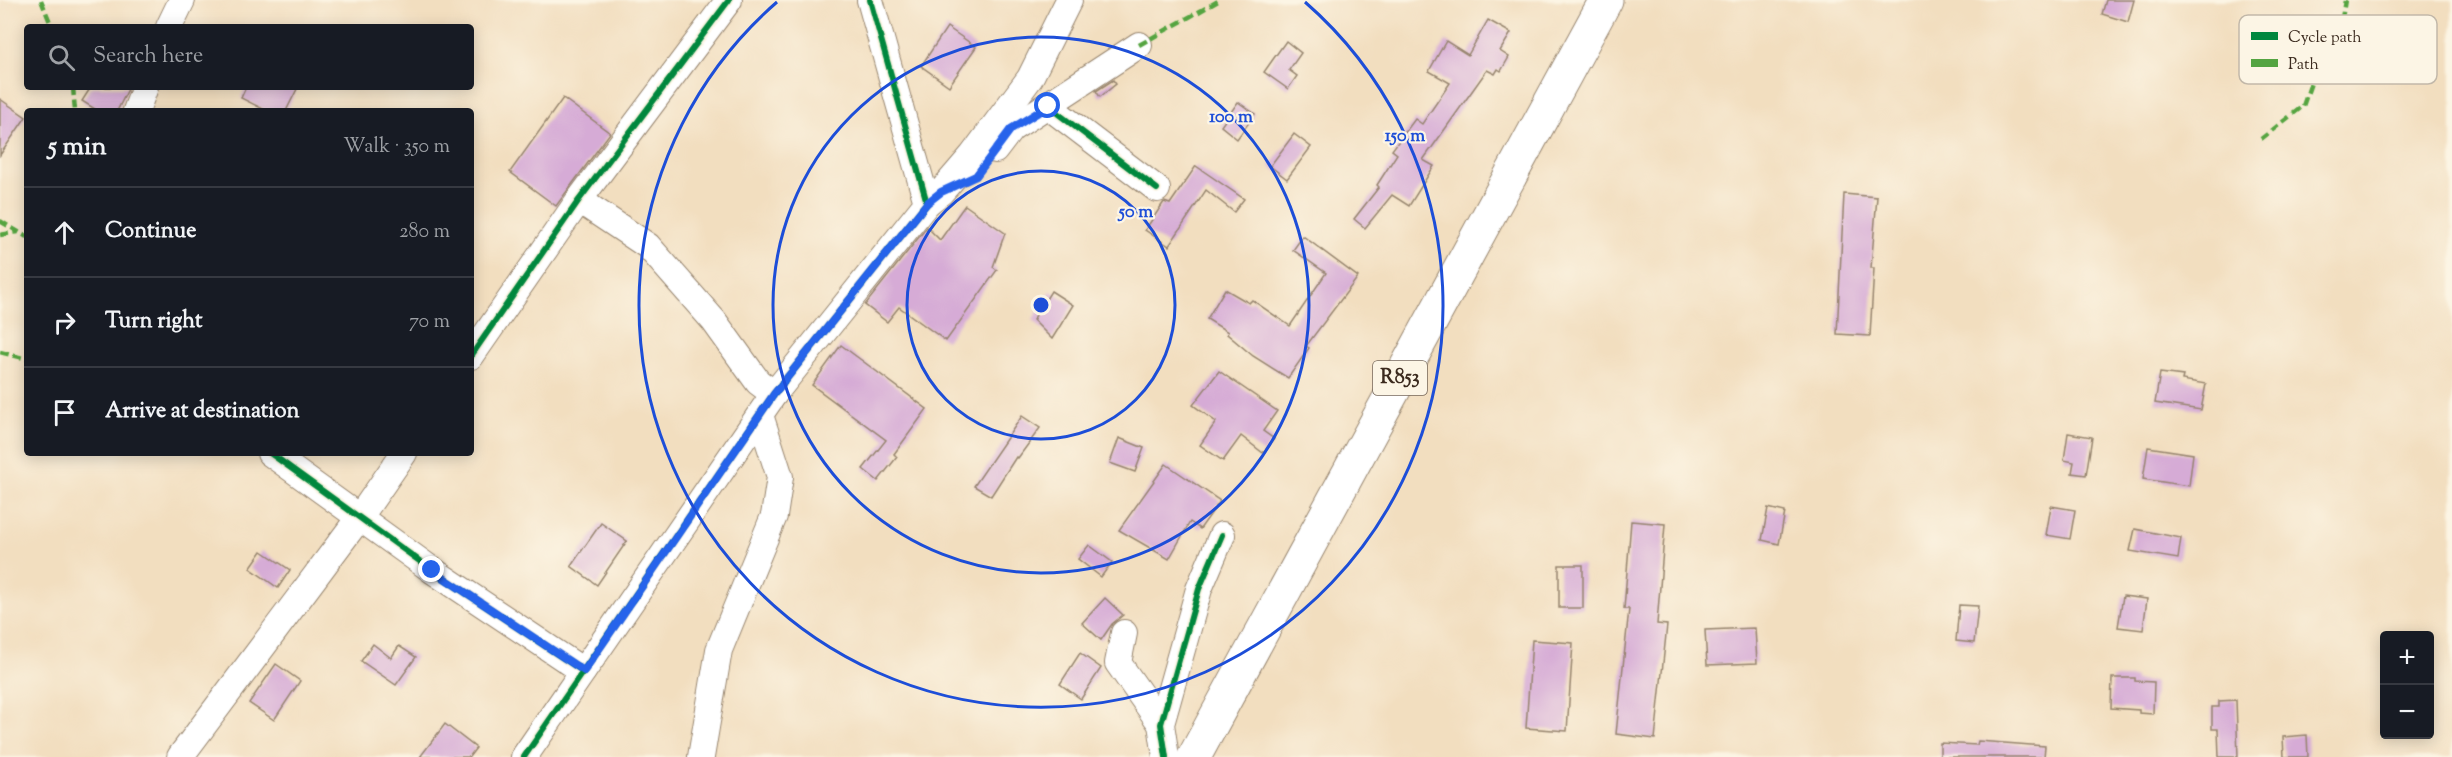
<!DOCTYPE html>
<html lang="en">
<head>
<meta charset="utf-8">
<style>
  :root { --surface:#171b24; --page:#20242c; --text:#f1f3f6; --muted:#9ea1a6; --line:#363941 }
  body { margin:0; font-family:"Sorts Mill Goudy",serif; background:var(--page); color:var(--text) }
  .controls { position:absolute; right:18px; bottom:18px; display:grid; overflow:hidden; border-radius:6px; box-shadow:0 3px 15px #0003 }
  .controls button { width:54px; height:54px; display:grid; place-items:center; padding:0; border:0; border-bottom:2px solid var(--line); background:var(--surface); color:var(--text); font:30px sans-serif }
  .stop { position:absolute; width:18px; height:18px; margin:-14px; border:4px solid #2563eb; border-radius:50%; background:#fff }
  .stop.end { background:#2563eb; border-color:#fff; box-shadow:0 2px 6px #0008 }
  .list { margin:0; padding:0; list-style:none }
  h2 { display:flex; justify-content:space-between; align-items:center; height:78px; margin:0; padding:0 24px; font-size:26px }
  h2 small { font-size:20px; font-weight:400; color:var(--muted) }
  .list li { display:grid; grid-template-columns:39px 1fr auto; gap:18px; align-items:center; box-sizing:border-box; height:90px; padding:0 24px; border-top:2px solid var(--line) }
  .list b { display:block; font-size:22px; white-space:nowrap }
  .list em { font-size:20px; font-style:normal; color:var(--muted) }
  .icon { flex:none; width:33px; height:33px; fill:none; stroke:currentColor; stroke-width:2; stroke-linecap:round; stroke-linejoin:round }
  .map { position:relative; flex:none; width:2452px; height:757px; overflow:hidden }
  .search { position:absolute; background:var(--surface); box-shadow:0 3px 15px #0003; left:24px; top:24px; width:450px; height:66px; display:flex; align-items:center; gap:15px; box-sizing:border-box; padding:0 21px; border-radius:6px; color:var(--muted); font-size:22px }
  .panel { position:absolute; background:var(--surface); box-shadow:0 3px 15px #0003; left:24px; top:108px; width:450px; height:348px; border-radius:6px }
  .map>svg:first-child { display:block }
  .building { fill:#d6abd6 }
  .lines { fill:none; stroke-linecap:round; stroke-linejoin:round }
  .minor-casing { stroke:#96846e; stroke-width:28 }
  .major-casing { stroke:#96846e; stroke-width:35 }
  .minor { stroke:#fff; stroke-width:26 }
  .major { stroke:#fff; stroke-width:33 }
  .quiet { stroke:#54a441; stroke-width:4.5; stroke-dasharray:9 4.5; stroke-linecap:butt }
  .cycleway-casing { stroke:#fcf5e5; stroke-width:10 }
  .cycleway { stroke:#00873e; stroke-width:6 }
  .route { stroke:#2563eb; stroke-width:8 }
  .ring { fill:none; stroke:#1d4ed8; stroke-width:3 }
  .labels { text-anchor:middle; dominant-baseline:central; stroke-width:4.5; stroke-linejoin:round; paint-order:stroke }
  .shield { fill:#fcf5e5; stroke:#75675a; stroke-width:1.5 }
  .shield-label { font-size:20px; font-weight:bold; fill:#3b2a1e }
  .key { fill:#fcf5e5; stroke:#c2b8a9; stroke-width:1.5 }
  .key-label { font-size:16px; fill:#3b2a1e }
  .centre { fill:#1d4ed8; stroke:#fcf5e5; stroke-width:3 }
  .ring-label { font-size:18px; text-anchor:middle; font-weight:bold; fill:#1d4ed8; stroke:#fcf5e5; stroke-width:4.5; stroke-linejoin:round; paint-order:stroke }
</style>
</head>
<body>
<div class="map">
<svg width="2452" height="757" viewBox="0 0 2452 757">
  <rect width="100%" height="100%" fill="#fcf5e5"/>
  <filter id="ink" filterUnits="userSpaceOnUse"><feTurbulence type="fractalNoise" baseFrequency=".0167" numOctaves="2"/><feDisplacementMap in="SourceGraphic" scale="12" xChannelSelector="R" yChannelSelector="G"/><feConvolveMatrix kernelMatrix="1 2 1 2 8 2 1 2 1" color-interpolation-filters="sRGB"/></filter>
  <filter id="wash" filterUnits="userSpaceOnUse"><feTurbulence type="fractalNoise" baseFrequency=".008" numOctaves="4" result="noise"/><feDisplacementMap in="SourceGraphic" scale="24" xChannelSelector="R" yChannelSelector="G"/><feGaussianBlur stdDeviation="1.35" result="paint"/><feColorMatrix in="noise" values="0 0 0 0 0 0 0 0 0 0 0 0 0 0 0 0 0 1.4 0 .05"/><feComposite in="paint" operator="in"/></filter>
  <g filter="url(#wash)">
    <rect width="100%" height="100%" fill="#f2debf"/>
    <g id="blocks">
      <g class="building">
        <path d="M2106 0H2134L2128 22 2102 14Z"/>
        <path d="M1488 20 1511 33 1500 51 1509 57 1501 71 1498 69 1495 74 1487 70 1423 160 1434 166 1409 206 1392 195 1365 228 1354 219 1379 187 1377 185 1397 154 1392 150 1415 119 1422 124 1450 83 1429 71 1446 41 1468 55Z"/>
        <path d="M947 27 976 47 949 86 921 66Z"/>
        <path d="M1286 41 1301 53 1289 70 1297 76 1288 89 1264 72Z"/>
        <path d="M1113 80 1116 84 1100 97 1096 91Z"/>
        <path d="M91 87H129L117 111H98L82 101Z"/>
        <path d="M246 87H298L286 111H267L241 98Z"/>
        <path d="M563 98 610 133 556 206 510 172Z"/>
        <path d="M0 99 26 117 0 155Z"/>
        <path d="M1238 102 1255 114 1237 139 1221 126Z"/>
        <path d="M1294 134 1311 147 1287 179 1270 166Z"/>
        <path d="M1196 166 1244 199 1234 212 1206 190 1169 246 1145 230 1164 202 1170 204Z"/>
        <path d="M1844 194 1877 197 1871 268H1874L1870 336 1837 334Z"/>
        <path d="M965 205 1005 233 993 267 997 270 946 341 899 307 887 322 865 305 927 227 940 240Z"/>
        <path d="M1303 236 1358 277 1306 346 1309 348 1288 378 1253 356 1227 334 1228 332 1207 319 1225 289 1249 303 1252 300 1290 326 1326 273 1293 250Z"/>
        <path d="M1051 291 1073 305 1052 339 1033 320Z"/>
        <path d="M841 345 927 409 894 454 897 457 878 481 863 469 886 440 812 385Z"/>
        <path d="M1219 371 1277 411 1263 431 1274 439 1263 453 1241 436 1223 461 1200 445 1216 422 1193 405Z"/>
        <path d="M2160 373 2183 376 2182 380 2206 384 2201 410 2155 403Z"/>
        <path d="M1022 416 1040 428 1018 458 1016 457 991 496 974 486Z"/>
        <path d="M2068 433 2092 437 2086 475 2072 473 2074 462 2064 460Z"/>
        <path d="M1119 438 1144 448 1135 472 1110 463Z"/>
        <path d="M2148 447 2193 454 2189 486 2143 479Z"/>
        <path d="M1166 464 1220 501 1200 529 1190 522 1169 559 1119 530Z"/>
        <path d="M2051 506 2075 510 2070 539 2046 535Z"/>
        <path d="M1768 508 1785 512 1779 544 1762 540Z"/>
        <path d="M1631 521 1665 524 1657 624 1667 625 1655 739 1616 734 1629 609H1624Z"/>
        <path d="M601 523 627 541 597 585 571 566Z"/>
        <path d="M2135 529 2181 538 2178 559 2130 551Z"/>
        <path d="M1089 545 1112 562 1101 577 1078 559Z"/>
        <path d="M262 551 290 570 278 588 250 568Z"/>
        <rect x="1559" y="565" width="24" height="43"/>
        <path d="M2123 596 2147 599 2143 630 2118 627Z"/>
        <path d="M1105 598 1123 615 1112 624 1101 640 1082 623Z"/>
        <path d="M1959 605 1978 606 1974 643 1956 641Z"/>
        <path d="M1755 628 1757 663 1707 665 1705 630Z"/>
        <path d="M1532 640 1573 643 1567 731 1526 728Z"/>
        <path d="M373 644 391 658 399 646 416 657 396 685 361 661Z"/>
        <path d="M1080 653 1101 668 1081 699 1060 684Z"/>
        <path d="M276 664 300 681 274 720 249 703Z"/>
        <path d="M2112 678H2135V681L2154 682 2153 714 2139 713V710L2111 708Z"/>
        <path d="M2236 700 2238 757H2219L2218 729H2212V707H2219V701Z"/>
        <path d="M445 724 476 748 469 757H420Z"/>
        <path d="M2307 735 2308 757H2284L2283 737Z"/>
        <path d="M1978 741 2045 746 2044 757H1940V743L1977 745Z"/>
      </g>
    </g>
  </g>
  <g filter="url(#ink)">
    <use href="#blocks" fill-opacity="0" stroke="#96846e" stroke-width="1.5"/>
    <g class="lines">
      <g class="minor-casing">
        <g id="minor">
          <path d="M169 27 182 0"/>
          <path d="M1048 106 1157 189"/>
          <path d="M136 111 145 87"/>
          <path d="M995 150 1011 129 1139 45"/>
          <path d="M579 200 648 246 714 321 758 382 774 394"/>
          <path d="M927 203 941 192 972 156 1030 78 1069 0"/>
          <path d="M471 356 579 200 729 0"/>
          <path d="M270 453 432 570 583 671"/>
          <path d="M1124 633 1118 663 1161 724"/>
          <path d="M180 757 359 518 404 453"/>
          <path d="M524 757 774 394 927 203 870 0"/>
          <path d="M701 757 719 650 774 516 780 477 760 415"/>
          <path d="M1166 757 1161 724 1199 589 1222 535"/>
        </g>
      </g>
      <g class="major-casing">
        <path id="major" d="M1194 757 1606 0"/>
      </g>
      <use href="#minor" class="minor"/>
      <use href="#major" class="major"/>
      <g class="quiet">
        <path d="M41 0 52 27"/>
        <path d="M1139 45 1220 0"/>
        <path d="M73 87 75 111"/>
        <path d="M2261 139 2303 106 2314 74 2339 37 2345 0"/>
        <path d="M0 221 27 237"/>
        <path d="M0 235 18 232"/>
        <path d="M0 352 27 359"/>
      </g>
      <g class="cycleway-casing">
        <g id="cycleway">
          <path d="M1048 106 1157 189"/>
          <path d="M471 356 579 200 729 0"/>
          <path d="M270 453 432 570 583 671"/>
          <path d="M524 757 774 394 927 203 870 0"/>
          <path d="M1166 757 1161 724 1199 589 1222 535"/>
        </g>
      </g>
      <use href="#cycleway" class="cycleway"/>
    </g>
  </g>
  <g class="lines" filter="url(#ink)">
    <path class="route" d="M432 570 584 671 774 394 927 203 941 192 976 176 1011 129 1048 106"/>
  </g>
  <g class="ring">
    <circle cx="1041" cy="305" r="134"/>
    <circle cx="1041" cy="305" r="268"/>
    <path d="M1305 2A402 402 0 1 1 777 2"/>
  </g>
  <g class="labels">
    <rect class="shield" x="1373" y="361" width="54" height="34" rx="4.5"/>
    <g class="shield-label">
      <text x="1400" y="378">R853</text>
    </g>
  </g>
  <rect x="2239" y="15" width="198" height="69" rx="9" class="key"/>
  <rect x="2251" y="32" width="27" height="8" fill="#00873e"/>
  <rect x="2251" y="59" width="27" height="8" fill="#54a441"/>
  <g class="key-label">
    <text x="2288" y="42">Cycle path</text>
    <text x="2288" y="69">Path</text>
  </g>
  <circle cx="1041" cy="305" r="9" class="centre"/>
  <g class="ring-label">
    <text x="1231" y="122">100 m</text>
    <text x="1405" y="141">150 m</text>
    <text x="1136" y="217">50 m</text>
  </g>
</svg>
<div class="controls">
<button>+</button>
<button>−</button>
</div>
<div class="stop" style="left:1048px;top:106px"></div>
<div class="stop end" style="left:432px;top:570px"></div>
<div class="search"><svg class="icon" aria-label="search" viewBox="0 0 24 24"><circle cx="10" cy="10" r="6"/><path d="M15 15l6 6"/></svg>Search here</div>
<section class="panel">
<h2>5 min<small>Walk · 350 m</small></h2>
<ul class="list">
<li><svg class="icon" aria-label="ahead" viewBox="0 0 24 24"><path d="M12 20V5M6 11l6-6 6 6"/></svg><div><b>Continue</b></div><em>280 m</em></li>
<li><svg class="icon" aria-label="right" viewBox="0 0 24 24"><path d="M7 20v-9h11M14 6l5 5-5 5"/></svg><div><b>Turn right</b></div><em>70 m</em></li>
<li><svg class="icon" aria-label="arrive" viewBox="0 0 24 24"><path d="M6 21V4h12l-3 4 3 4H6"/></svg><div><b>Arrive at destination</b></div></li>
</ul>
</section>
</div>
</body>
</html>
